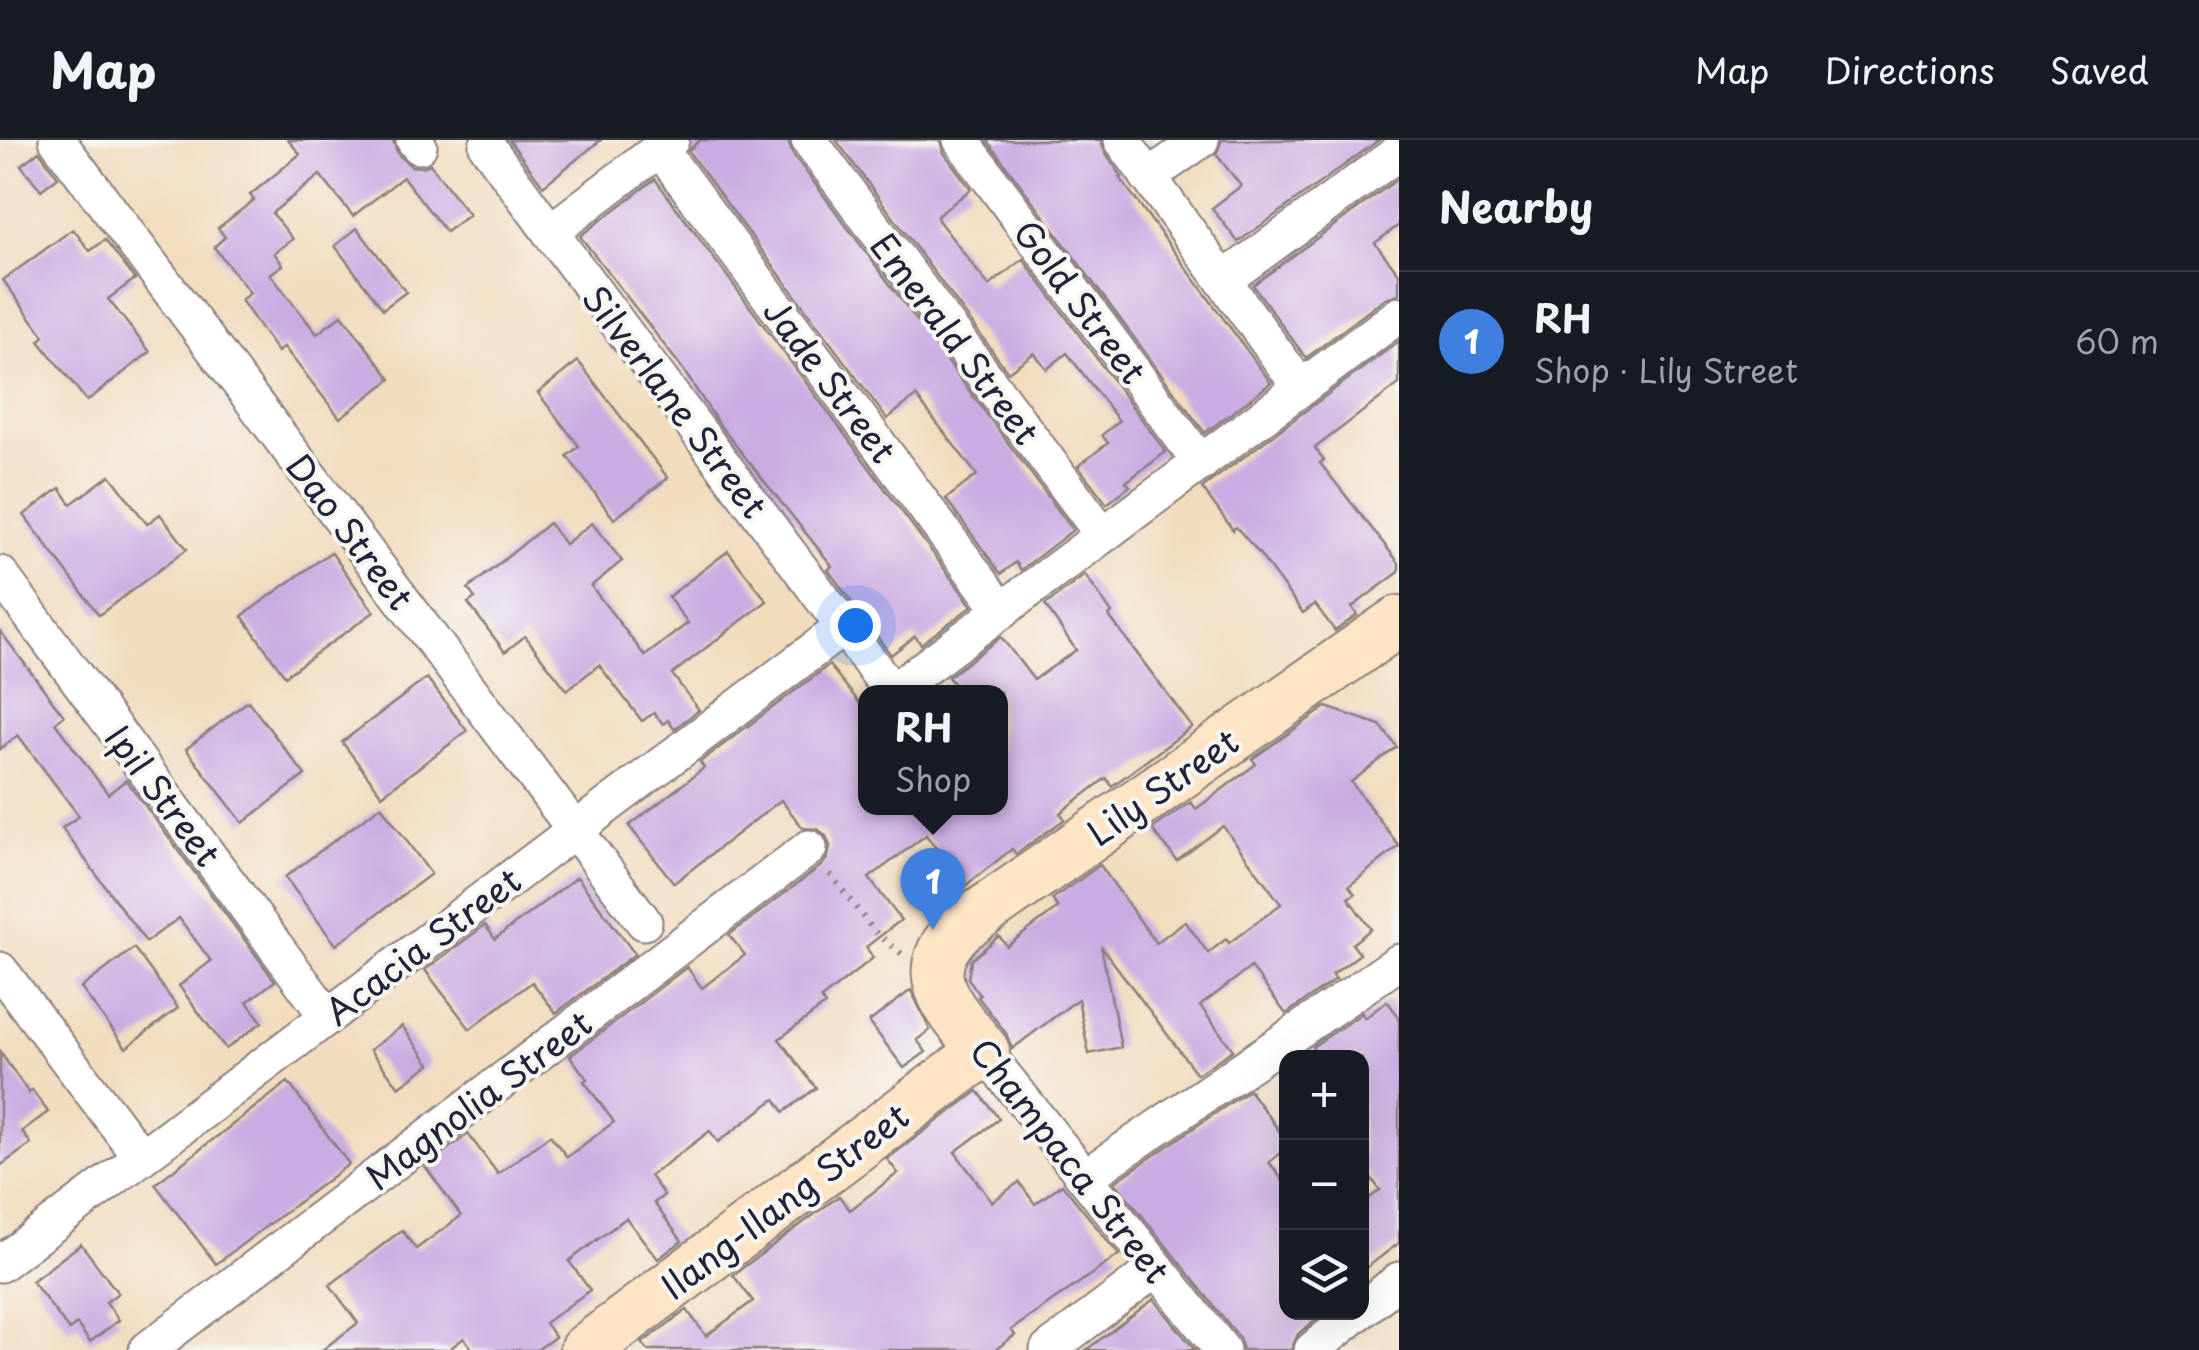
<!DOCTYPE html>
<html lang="en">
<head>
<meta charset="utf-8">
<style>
  :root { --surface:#171b24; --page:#20242c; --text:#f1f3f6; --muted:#9ea1a6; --line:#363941; --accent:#db2777 }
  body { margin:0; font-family:"Playpen Sans",sans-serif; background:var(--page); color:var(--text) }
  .controls { position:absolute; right:30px; bottom:30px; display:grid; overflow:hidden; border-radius:20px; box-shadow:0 10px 40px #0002 }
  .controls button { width:90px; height:90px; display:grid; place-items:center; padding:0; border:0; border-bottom:2px solid var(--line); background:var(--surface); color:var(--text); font:50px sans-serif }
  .you { position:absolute; left:855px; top:485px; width:35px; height:35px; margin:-25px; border:8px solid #fff; border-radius:50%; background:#1a73e8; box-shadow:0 0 0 15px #1a73e833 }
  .badge { display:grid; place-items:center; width:65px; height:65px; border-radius:50%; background:var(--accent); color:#fff; font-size:32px; font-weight:700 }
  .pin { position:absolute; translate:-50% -82px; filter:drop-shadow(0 2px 5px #0008) }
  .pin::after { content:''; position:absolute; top:52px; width:35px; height:30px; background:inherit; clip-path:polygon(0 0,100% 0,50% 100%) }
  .popup { position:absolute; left:858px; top:545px; width:150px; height:130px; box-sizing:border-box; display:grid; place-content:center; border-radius:20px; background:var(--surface); filter:drop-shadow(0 2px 8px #0005); font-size:32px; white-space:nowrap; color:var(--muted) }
  .popup b { font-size:38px; color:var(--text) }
  .popup::after { content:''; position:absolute; left:50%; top:100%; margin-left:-20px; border:20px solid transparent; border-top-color:var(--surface) }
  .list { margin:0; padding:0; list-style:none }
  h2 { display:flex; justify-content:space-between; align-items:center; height:130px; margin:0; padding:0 40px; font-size:42px }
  h2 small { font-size:32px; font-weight:400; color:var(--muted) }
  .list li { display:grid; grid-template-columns:65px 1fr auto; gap:30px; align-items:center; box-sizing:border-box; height:140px; padding:0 40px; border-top:2px solid var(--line) }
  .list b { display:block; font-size:38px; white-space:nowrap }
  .list p { margin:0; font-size:32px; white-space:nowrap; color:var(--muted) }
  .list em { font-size:32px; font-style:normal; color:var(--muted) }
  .icon { flex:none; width:55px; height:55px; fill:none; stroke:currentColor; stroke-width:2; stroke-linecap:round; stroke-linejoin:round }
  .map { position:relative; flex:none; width:1399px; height:1210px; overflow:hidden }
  header { display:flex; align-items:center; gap:60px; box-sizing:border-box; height:140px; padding:0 50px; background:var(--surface); border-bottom:2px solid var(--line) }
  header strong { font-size:48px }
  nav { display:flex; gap:55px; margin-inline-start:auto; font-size:35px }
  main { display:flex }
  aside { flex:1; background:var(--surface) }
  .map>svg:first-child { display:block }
  .building { fill:#caabe2 }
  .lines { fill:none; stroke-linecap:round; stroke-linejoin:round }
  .street-casing { stroke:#8a7f7c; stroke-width:39 }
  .secondary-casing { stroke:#8a7f7c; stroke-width:54 }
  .path { stroke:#8a7f7c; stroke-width:6; stroke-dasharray:2.5 8; stroke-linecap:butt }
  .street { stroke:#fff; stroke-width:35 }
  .secondary { stroke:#ffe4c6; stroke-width:50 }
  .labels { text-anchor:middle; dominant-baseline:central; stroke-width:8; stroke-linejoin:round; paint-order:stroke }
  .street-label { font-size:35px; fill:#22223b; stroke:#f6f6f2 }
</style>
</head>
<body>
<header>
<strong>Map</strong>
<nav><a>Map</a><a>Directions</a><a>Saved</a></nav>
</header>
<main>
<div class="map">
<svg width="1399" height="1210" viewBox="0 0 1399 1210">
  <rect width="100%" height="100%" fill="#f6f6f2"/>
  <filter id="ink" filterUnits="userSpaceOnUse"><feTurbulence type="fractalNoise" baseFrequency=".01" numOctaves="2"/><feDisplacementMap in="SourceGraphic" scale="20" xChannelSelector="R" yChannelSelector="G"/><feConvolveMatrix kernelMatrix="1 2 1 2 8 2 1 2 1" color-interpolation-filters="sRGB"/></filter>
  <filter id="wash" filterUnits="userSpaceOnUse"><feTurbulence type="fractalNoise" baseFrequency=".0048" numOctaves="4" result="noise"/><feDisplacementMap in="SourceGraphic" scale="40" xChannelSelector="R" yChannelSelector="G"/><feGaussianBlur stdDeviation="2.25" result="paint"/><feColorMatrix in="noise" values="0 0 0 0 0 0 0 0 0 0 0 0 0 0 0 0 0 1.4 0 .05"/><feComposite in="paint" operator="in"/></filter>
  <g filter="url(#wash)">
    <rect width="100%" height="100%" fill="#f3dcbe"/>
    <g id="blocks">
      <g class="building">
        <path d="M288 0H393L398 14 411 26 422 27 430 24 469 75 446 92 403 37 353 76 320 35 272 73 293 99 274 113 283 125 270 134 317 194 342 175 391 239 340 278 284 207 278 212 261 189 241 160 250 153 214 107 225 97 218 88 254 60 250 55 300 14Z"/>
        <path d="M509 0H601L543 46Z"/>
        <path d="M700 0H788L792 13 1073 390 1021 430 1016 422 1001 434 946 359 977 335 916 256 887 279 688 11Z"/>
        <path d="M836 0H940L944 13 971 49 937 76 938 80 989 146 1023 119 1166 312 1126 342 1130 346 1107 364 1078 326 1108 303 1102 295 1119 281 1067 213 1047 229 1034 213 1008 232Z"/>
        <path d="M987 0H1101L1105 12 1122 37 1120 38 1271 243 1205 293Z"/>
        <path d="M1222 0H1379L1238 102 1212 68 1241 46 1216 14Z"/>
        <path d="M39 11 58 37 41 50 21 25Z"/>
        <path d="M1399 38V85L1375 103 1399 134V154L1386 158 1306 218 1253 145Z"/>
        <path d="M655 39 972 466 921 504 915 496 891 515 828 430 832 426 718 283 682 228 580 96Z"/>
        <path d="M357 88 406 152 383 169 335 106Z"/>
        <path d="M73 89 90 111 105 100 135 139 108 159 150 212 87 261 39 201 44 196 3 140Z"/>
        <path d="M1399 201V244L1315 308 1324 320 1320 323 1399 423V432L1352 467 1357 475 1335 491 1315 464 1303 473 1258 412 1236 387 1233 390 1202 348Z"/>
        <path d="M578 221 668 338 614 379 567 316 579 306 538 253Z"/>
        <path d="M110 335 147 384 160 374 187 409 99 475 24 375 60 348 71 364Z"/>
        <path d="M549 383 565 404 592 383 622 421 591 446 645 516 688 483 668 457 728 411 767 461 672 534 699 570 674 589 668 580 663 584 654 573 642 581 599 525 567 550 525 496 505 512 468 463 475 458 468 449Z"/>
        <path d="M331 412 374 472 285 536 242 476Z"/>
        <path d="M1085 435 1112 473 1109 476 1192 587 1112 646 1106 638 1060 673 1065 679 1016 714 1012 709 965 746 926 695 869 738 901 780 866 807 873 818 821 859 825 865 779 899 816 948 784 972 775 959 718 1002 710 991 650 1036 664 1055 654 1063 682 1101 658 1119 626 1078 569 1121 590 1150 545 1183 555 1197 537 1210H473L464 1198 448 1210H322L358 1183 330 1145 402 1090 416 1109 461 1076 425 1026 468 994 498 1034 550 995 567 1017 614 982 584 941 587 939 570 916 687 827 702 848 745 815 729 795 822 725 828 717 830 706 826 696 818 689 803 688 781 660 674 743 629 686 704 628 700 622 829 525 866 571V668H1000V552H960L948 537 1001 497 1034 540 1076 510 1045 465Z"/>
        <path d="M0 491 64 576 55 583 108 654 126 640 275 841 247 862 262 882 226 909 179 846 211 821 179 778 146 802 62 688 79 676 18 595 0 609Z"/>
        <path d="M427 538 467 591 382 655 342 602Z"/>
        <path d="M248 561 305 635 243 683 186 609Z"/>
        <path d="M1326 567 1380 585 1397 607 1351 642 1399 706 1349 746 1355 754 1348 758 1371 789 1352 804 1360 814 1332 835 1336 839 1286 874 1251 827 1200 866 1233 910 1197 934 1101 806 1121 907 1089 914 1078 859 1012 909 1006 893 978 857 980 855 968 838 971 820 999 796 1007 806 1058 768 1052 759 1100 725 1156 803 1185 781 1208 813 1226 799 1229 803 1281 764 1223 686 1177 721 1152 689 1191 662 1196 669 1256 624 1252 619Z"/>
        <path d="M381 666 431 734 336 805 285 737Z"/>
        <path d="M577 737 635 814 556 873 532 842 470 889 425 830 485 785 495 799Z"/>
        <path d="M134 808 178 868 126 908 81 848Z"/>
        <path d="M911 850 930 890 917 900 926 912 904 928 869 882Z"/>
        <path d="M1387 861 1399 877V1103L1362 1131V1064L1380 1050 1362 1025V918H1319L1312 907 1362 873 1365 878Z"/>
        <path d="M402 886 430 924 399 947 370 910Z"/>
        <path d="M0 912 29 953 32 950 48 972 22 991 31 1004 0 1026Z"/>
        <path d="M288 942 349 1024 216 1124 155 1044Z"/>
        <path d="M1249 950 1286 1000V1009L1269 1022 1286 1045V1172H1310L1316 1180 1298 1194 1291 1210H1243L1239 1197 1115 1042Z"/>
        <path d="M978 951 999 979 955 1012 992 1062 1019 1042 1035 1064 1062 1044 1119 1115 1011 1190 1015 1195 995 1210H648L642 1203 687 1170 706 1196 753 1161 733 1135 839 1056 850 1070 898 1033 887 1019Z"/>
        <path d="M81 1104 118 1153 106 1162 119 1180 90 1202 77 1184 69 1190 32 1141Z"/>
        <path d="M1154 1159 1195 1210H1086Z"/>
      </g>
    </g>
  </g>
  <g filter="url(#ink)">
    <use href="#blocks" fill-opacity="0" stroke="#8a7f7c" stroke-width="2.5"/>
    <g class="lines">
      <g class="street-casing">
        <g id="street">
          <path d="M57 0 644 782"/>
          <path d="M414 0 419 6"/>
          <path d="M671 0 550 92 892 552"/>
          <path d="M809 0 1103 395"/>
          <path d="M961 0 1201 323"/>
          <path d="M1122 0 1301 248"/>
          <path d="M487 6 550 92"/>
          <path d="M660 9 1002 471"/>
          <path d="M1148 37 1201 0"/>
          <path d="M1223 140 1399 12"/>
          <path d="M0 434 327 876"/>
          <path d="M892 552 1399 175"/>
          <path d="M0 830 141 1017"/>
          <path d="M984 911 1222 1210"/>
          <path d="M1085 1037 1399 822"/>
          <path d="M0 1124 844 487"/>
          <path d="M1362 1170 1399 1140"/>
          <path d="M147 1210 809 708"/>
          <path d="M1048 1210 1157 1128"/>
          <path d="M1312 1210 1359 1172"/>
        </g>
      </g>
      <g class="secondary-casing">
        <path id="secondary" d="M585 1210 984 911C951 869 912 836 960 788L1399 481"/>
      </g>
      <path class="path" d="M830 734 874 791 902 814"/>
      <use href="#street" class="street"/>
      <use href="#secondary" class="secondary"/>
    </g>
  </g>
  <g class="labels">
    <g class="street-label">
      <text transform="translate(1081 161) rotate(53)">Gold Street</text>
      <text transform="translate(956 198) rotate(53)">Emerald Street</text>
      <text transform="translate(831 240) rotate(53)">Jade Street</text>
      <text transform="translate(676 261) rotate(53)">Silverlane Street</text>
      <text transform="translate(351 391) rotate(53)">Dao Street</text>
      <text transform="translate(1162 646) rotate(-35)">Lily Street</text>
      <text transform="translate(164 655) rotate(53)">Ipil Street</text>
      <text transform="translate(422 805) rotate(-37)">Acacia Street</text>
      <text transform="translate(478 959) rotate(-37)">Magnolia Street</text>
      <text transform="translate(1071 1020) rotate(52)">Champaca Street</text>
      <text transform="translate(784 1060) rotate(-37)">Ilang-Ilang Street</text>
    </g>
  </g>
</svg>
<div class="controls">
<button>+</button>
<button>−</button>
<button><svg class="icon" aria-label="layers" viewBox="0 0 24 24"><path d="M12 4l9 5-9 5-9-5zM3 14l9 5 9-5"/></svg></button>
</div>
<div class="you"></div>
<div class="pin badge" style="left:933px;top:790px;background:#3f7fe0">1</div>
<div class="popup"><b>RH</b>Shop</div>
</div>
<aside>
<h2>Nearby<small></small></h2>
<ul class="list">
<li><span class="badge" style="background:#3f7fe0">1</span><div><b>RH</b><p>Shop · Lily Street</p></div><em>60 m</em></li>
</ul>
</aside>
</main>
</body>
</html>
